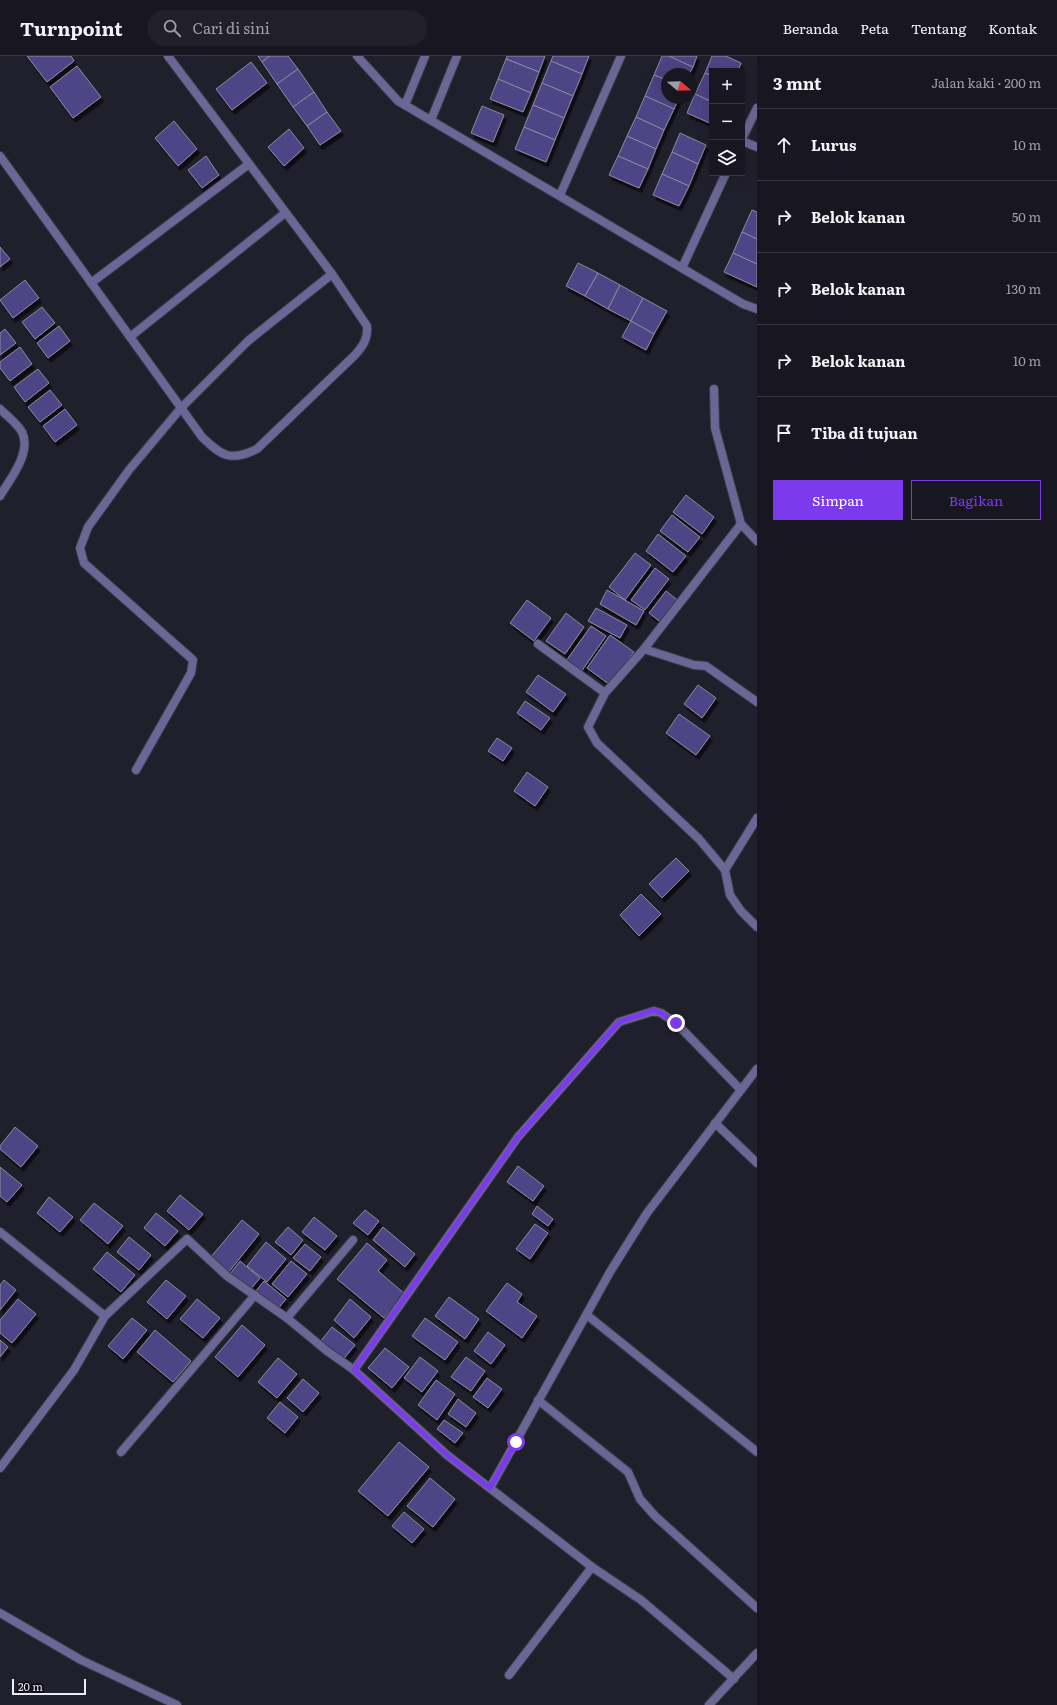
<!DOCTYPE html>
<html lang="id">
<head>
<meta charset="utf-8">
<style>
  :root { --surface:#181721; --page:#21202a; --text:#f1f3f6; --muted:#9f9fa5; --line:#36363f; --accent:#7c3aed }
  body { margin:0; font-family:Literata,serif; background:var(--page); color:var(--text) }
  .controls { position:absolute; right:12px; top:12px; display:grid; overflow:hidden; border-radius:0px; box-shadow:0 4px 16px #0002 }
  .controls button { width:36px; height:36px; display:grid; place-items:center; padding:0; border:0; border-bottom:1px solid var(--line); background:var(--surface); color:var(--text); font:20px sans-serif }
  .compass { position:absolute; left:661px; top:12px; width:36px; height:36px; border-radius:50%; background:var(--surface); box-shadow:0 4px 16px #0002; rotate:109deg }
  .scale { position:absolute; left:12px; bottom:10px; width:74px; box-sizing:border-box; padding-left:4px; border:2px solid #ebebf4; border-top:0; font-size:11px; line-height:14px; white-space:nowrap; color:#ebebf4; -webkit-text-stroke:3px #0a0a0f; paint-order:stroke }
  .stop { position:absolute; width:12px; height:12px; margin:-9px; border:3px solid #7c3aed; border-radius:50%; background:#fff }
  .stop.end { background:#7c3aed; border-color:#fff; box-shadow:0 1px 4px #0008 }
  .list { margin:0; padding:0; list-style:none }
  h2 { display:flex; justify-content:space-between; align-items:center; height:52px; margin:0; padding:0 16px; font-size:17px }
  h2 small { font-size:13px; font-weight:400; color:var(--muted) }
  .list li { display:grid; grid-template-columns:26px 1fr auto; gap:12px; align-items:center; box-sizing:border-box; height:72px; padding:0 16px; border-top:1px solid var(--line) }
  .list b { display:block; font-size:15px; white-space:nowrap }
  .list em { font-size:13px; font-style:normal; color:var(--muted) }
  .actions { display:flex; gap:8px; padding:12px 16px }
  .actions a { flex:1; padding:9px 0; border:1px solid var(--accent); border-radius:0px; text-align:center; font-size:14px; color:var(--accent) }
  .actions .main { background:var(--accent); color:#fff }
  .icon { flex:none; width:22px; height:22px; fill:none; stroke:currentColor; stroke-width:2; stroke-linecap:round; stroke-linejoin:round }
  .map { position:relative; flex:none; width:757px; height:1649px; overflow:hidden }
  header { display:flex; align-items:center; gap:24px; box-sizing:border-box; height:56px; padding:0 20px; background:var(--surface); border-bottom:1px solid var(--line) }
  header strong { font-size:19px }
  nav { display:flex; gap:22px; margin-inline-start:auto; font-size:14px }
  .search { width:280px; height:36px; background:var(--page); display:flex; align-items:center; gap:10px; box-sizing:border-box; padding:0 14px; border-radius:22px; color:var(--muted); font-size:15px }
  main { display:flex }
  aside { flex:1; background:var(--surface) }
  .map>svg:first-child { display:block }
  .building { fill:#4e4585; stroke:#8b8a9b; filter:url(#shadow) }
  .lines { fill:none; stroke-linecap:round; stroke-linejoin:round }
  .street-casing { stroke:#3c3c48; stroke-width:10 }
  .street { stroke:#6b6696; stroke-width:8 }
  .route { stroke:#7c3aed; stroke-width:5 }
</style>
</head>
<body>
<header>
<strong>Turnpoint</strong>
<div class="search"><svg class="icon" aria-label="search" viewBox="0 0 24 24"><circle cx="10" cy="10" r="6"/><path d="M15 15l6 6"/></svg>Cari di sini</div>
<nav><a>Beranda</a><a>Peta</a><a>Tentang</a><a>Kontak</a></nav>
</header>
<main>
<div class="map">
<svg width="757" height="1649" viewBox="0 0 757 1649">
  <defs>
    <filter id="shadow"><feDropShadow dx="2.5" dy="4.5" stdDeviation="0" flood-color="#0009"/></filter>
  </defs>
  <rect width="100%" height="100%" fill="#201f2c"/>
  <g class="building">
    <path d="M27 0H71L74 5 47 26Z"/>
    <path d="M258 0H270L262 6Z"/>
    <path d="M270 0H288L298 13 277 28 262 6Z"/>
    <path d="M507 0H545L539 16 506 3Z"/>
    <path d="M553 0H589L582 18 551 5Z"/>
    <path d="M662 0H669L693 11 689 18H667V24L654 19Z"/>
    <path d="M669 0H697L693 11Z"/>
    <path d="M712 0H726L741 7 738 15H712V20L705 17Z"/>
    <path d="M506 3 539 16 531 37 498 23Z"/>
    <path d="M551 5 582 18 573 40 542 27Z"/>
    <path d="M251 6 267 27 232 54 216 33Z"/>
    <path d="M77 10 101 41 73 62 50 31Z"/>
    <path d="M298 13 314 36 293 51 277 28Z"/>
    <path d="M705 17 712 20V46L695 38Z"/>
    <path d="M654 19 667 24V42H679L674 53 645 40Z"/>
    <path d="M498 23 531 37 523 56 490 43Z"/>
    <path d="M542 27 573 40 564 62 533 49Z"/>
    <path d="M314 36 327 56 307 70 293 51Z"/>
    <path d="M695 38 712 46V68L687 57Z"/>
    <path d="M645 40 674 53 664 74 636 61Z"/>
    <path d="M533 49 564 62 555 84 524 71Z"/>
    <path d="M482 50 504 59 493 86 471 77Z"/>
    <path d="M327 56 341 75 320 89 307 70Z"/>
    <path d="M636 61 664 74 656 93 627 80Z"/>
    <path d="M174 65 197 93 178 110 155 82Z"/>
    <path d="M524 71 555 84 546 106 515 93Z"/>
    <path d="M289 73 304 92 284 110 268 91Z"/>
    <path d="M680 77 706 89 698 108 672 96Z"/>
    <path d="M627 80 656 93 648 113 618 100Z"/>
    <path d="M672 96 698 108 689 130 662 118Z"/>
    <path d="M206 100 219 119 202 132 188 114Z"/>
    <path d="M618 100 648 113 639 132 609 119Z"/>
    <path d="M662 118 689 130 679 150 653 139Z"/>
    <path d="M752 154 757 156V183L742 176Z"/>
    <path d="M742 176 757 183V208L733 197Z"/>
    <path d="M0 191 10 203 0 211Z"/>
    <path d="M733 197 757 208V231L724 216Z"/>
    <path d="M578 207 598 217 585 240 566 230Z"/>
    <path d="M598 217 620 229 608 253 585 240Z"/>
    <path d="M25 224 39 242 13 262 0 244Z"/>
    <path d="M620 229 643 242 631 265 608 253Z"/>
    <path d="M643 242 667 255 654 278 631 265Z"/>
    <path d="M42 251 55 267 35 283 22 266Z"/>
    <path d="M631 265 654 278 646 294 622 281Z"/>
    <path d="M59 270 70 285 48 302 37 287Z"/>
    <path d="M5 273 16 287 0 299V277Z"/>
    <path d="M20 291 32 308 10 325 0 312V306Z"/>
    <path d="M38 313 49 327 25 346 14 331Z"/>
    <path d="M50 334 62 349 40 366 28 351Z"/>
    <path d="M65 353 77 369 55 386 43 370Z"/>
    <path d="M686 439 714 461 702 478 673 456Z"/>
    <path d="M672 459 700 481 688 496 660 475Z"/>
    <path d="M658 478 686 500 673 516 646 495Z"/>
    <path d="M635 497 651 509 625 544 609 531Z"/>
    <path d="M655 512 669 523 645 554 631 544Z"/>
    <path d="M607 534 644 555 636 569 600 548Z"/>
    <path d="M666 535 680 546 663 568 649 557Z"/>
    <path d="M527 544 551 562 534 585 510 567Z"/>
    <path d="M596 552 627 569 620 582 588 565Z"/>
    <path d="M566 557 584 571 565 598 546 585Z"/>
    <path d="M591 570 606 580 581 616 566 605Z"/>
    <path d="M610 579 634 596 610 629 587 612Z"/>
    <path d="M538 619 566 638 553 656 526 636Z"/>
    <path d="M698 629 716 642 702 662 684 648Z"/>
    <path d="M525 645 550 662 541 674 517 657Z"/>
    <path d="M679 658 710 680 696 699 666 677Z"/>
    <path d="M497 682 512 692 503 705 488 695Z"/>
    <path d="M527 716 548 731 535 750 514 735Z"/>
    <path d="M676 802 689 815 662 842 649 828Z"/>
    <path d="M641 838 661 858 639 880 620 859Z"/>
    <path d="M15 1071 38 1090 21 1111 0 1093V1090Z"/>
    <path d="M518 1110 544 1130 533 1145 507 1126Z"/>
    <path d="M0 1111 22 1129 7 1146 0 1140Z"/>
    <path d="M180 1139 203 1158 189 1174 167 1155Z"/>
    <path d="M49 1141 73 1161 60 1176 37 1157Z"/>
    <path d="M94 1147 123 1170 108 1188 80 1164Z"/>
    <path d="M537 1150 553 1163 548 1170 532 1158Z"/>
    <path d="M365 1154 379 1165 368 1179 353 1167Z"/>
    <path d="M156 1157 178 1175 165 1190 144 1172Z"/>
    <path d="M314 1161 337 1180 325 1194 302 1176Z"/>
    <path d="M242 1164 259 1178 228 1217 210 1202Z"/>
    <path d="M535 1168 548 1177 530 1203 516 1193Z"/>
    <path d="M288 1171 303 1184 291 1199 275 1186Z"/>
    <path d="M383 1171 415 1198 405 1211 373 1184Z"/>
    <path d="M129 1181 151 1199 139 1214 117 1196Z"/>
    <path d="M266 1186 286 1203 267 1226 247 1210Z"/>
    <path d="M367 1187 387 1204 378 1215 405 1238 384 1262 337 1223Z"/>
    <path d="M305 1188 321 1201 310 1215 293 1202Z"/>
    <path d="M107 1196 135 1219 121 1236 93 1213Z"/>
    <path d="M240 1205 260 1222 249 1235 230 1218Z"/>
    <path d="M291 1205 307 1218 288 1241 272 1228Z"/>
    <path d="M4 1224 16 1234 0 1254V1229Z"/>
    <path d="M166 1224 186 1240 167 1263 147 1246Z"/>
    <path d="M264 1225 286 1243 277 1254 255 1236Z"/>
    <path d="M507 1227 522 1238 517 1246 537 1260 522 1282 486 1255Z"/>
    <path d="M449 1241 479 1263 465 1283 435 1260Z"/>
    <path d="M18 1243 36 1258 12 1287 0 1277V1264Z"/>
    <path d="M197 1243 220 1262 203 1282 180 1263Z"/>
    <path d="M350 1243 371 1261 354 1282 334 1264Z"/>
    <path d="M132 1262 147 1274 123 1303 108 1290Z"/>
    <path d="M425 1262 458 1286 445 1304 412 1280Z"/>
    <path d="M242 1269 265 1289 238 1321 215 1301Z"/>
    <path d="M332 1271 355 1289 342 1305 320 1286Z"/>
    <path d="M155 1274 191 1305 173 1326 137 1296Z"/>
    <path d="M488 1276 505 1289 491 1308 474 1295Z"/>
    <path d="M0 1284 8 1291 0 1301Z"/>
    <path d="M385 1292 409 1311 392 1332 368 1312Z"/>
    <path d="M420 1301 438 1315 422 1336 404 1322Z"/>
    <path d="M466 1301 485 1315 471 1335 451 1321Z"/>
    <path d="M278 1302 297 1318 277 1342 258 1326Z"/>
    <path d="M487 1322 502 1333 488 1352 473 1341Z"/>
    <path d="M303 1323 319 1337 303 1356 287 1342Z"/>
    <path d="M436 1324 455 1338 437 1364 418 1349Z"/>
    <path d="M458 1343 476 1357 466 1371 448 1358Z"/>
    <path d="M280 1346 298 1361 285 1377 267 1362Z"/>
    <path d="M444 1364 463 1377 455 1387 437 1373Z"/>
    <path d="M399 1386 429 1411 388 1460 358 1435Z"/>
    <path d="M430 1422 455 1443 433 1471 407 1450Z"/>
    <path d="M404 1456 424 1473 412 1487 392 1470Z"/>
  </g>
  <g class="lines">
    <g class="street-casing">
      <g id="street">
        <path d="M357 0 398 45 743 248 757 253"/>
        <path d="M405 49 425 0"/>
        <path d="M431 64 457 0"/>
        <path d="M742 83 757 52"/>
        <path d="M742 85 757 91"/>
        <path d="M0 100 202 381C222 400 230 406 257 393L355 299C363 290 368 283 367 270L332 218 168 0"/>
        <path d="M560 139 621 0"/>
        <path d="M682 212 726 117"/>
        <path d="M91 227 249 108"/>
        <path d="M130 281 285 157"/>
        <path d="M714 333 715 372 741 468 757 485"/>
        <path d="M0 353C7 360 17 367 22 376 32 397 10 423 0 440"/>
        <path d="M741 468 644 593 605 637 588 671 597 687 699 783 725 814 730 839 741 855 757 871"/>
        <path d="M538 588 605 637"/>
        <path d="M644 593 694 609 706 610 757 646"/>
        <path d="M136 714 191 617 193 604 84 507 80 492 88 471 129 414 181 352 248 285 332 218"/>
        <path d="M725 814 757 762"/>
        <path d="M715 1067 757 1107"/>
        <path d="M0 1176 105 1260"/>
        <path d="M587 1259 757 1396"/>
        <path d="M287 1262 353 1184"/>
        <path d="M354 1314 518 1081 619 966 654 955 661 957 676 967 740 1033"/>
        <path d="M538 1344 628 1416 640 1443 655 1460 757 1552"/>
        <path d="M121 1396 255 1239"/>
        <path d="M0 1412 74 1314 105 1260 187 1183 227 1220 287 1262 327 1295 354 1314 447 1399 592 1511 641 1544 734 1623"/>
        <path d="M490 1432 610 1216 647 1157 757 1013"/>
        <path d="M0 1557 81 1604 177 1649"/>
        <path d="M509 1619 592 1511"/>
        <path d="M709 1649 757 1597"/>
      </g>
    </g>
    <use href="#street" class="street"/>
  </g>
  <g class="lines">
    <path class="route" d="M516 1386 490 1432 447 1399 354 1314 518 1081 619 966 654 954 661 957 676 967"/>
  </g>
</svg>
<div class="controls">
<button>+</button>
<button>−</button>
<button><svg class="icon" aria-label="layers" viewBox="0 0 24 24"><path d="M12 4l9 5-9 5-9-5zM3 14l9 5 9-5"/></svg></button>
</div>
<svg class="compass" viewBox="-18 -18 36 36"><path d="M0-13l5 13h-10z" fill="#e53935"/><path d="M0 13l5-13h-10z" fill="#9f9fa5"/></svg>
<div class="scale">20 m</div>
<div class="stop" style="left:516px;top:1386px"></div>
<div class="stop end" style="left:676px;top:967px"></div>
</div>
<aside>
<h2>3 mnt<small>Jalan kaki · 200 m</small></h2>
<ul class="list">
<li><svg class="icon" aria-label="ahead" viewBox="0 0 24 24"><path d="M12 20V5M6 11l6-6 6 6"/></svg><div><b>Lurus</b></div><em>10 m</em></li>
<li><svg class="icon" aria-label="right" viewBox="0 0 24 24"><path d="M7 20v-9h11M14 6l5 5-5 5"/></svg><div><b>Belok kanan</b></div><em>50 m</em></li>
<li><svg class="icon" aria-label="right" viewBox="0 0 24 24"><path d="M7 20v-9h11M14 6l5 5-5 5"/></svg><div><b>Belok kanan</b></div><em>130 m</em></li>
<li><svg class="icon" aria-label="right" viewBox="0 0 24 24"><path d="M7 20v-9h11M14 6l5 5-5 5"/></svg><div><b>Belok kanan</b></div><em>10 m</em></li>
<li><svg class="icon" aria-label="arrive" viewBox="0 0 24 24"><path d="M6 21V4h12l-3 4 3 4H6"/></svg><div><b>Tiba di tujuan</b></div></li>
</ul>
<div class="actions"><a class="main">Simpan</a><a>Bagikan</a></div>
</aside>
</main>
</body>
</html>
